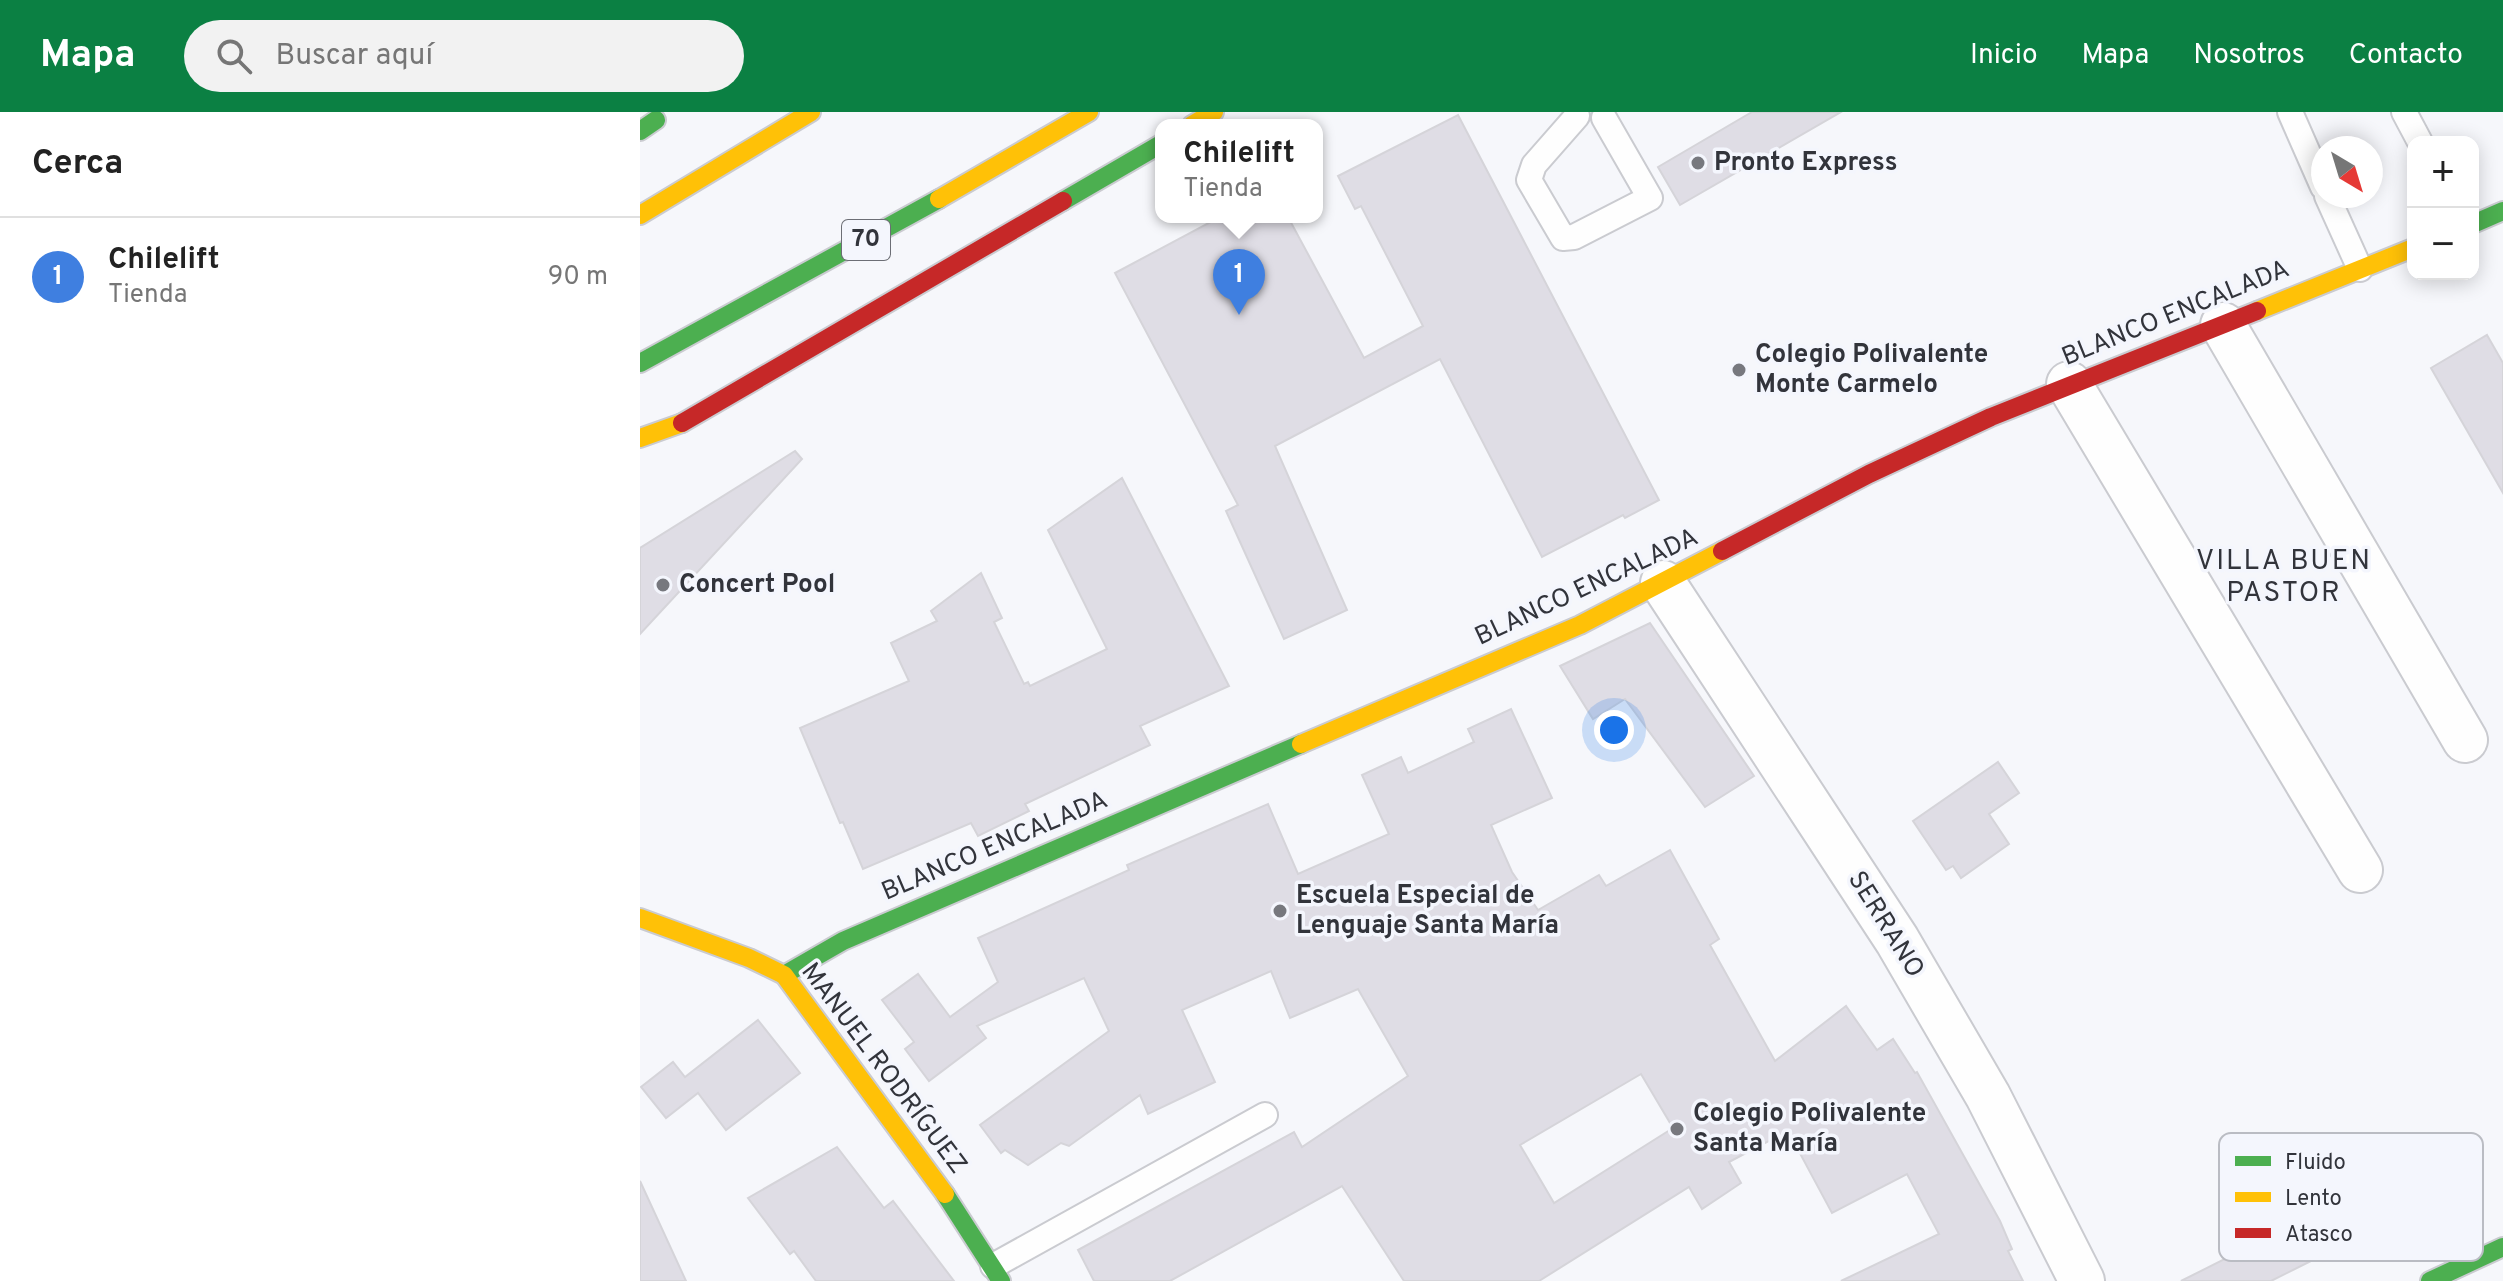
<!DOCTYPE html>
<html lang="es">
<head>
<meta charset="utf-8">
<style>
  :root { --surface:#fff; --page:#f2f2f2; --text:#222; --muted:#767676; --line:#e0e0e0; --accent:#0b8043 }
  body { margin:0; font-family:Overpass,sans-serif; background:var(--page); color:var(--text) }
  .controls { position:absolute; right:24px; top:24px; display:grid; overflow:hidden; border-radius:16px; box-shadow:0 4px 20px #0003 }
  .controls button { width:72px; height:72px; display:grid; place-items:center; padding:0; border:0; border-bottom:2px solid var(--line); background:var(--surface); color:var(--text); font:40px sans-serif }
  .compass { position:absolute; left:1671px; top:24px; width:72px; height:72px; border-radius:50%; background:var(--surface); box-shadow:0 4px 20px #0003; rotate:142deg }
  .you { position:absolute; left:974px; top:618px; width:28px; height:28px; margin:-20px; border:6px solid #fff; border-radius:50%; background:#1a73e8; box-shadow:0 0 0 12px #1a73e833 }
  .badge { display:grid; place-items:center; width:52px; height:52px; border-radius:50%; background:var(--accent); color:#fff; font-size:26px; font-weight:700 }
  .pin { position:absolute; translate:-50% -66px; filter:drop-shadow(0 2px 4px #0008) }
  .pin::after { content:''; position:absolute; top:42px; width:28px; height:24px; background:inherit; clip-path:polygon(0 0,100% 0,50% 100%) }
  .popup { position:absolute; left:515px; top:7px; width:168px; height:104px; box-sizing:border-box; display:grid; place-content:center; border-radius:16px; background:var(--surface); filter:drop-shadow(0 2px 6px #0005); font-size:26px; white-space:nowrap; color:var(--muted) }
  .popup b { font-size:30px; color:var(--text) }
  .popup::after { content:''; position:absolute; left:50%; top:100%; margin-left:-16px; border:16px solid transparent; border-top-color:var(--surface) }
  .list { margin:0; padding:0; list-style:none }
  h2 { display:flex; justify-content:space-between; align-items:center; height:104px; margin:0; padding:0 32px; font-size:34px }
  h2 small { font-size:26px; font-weight:400; color:var(--muted) }
  .list li { display:grid; grid-template-columns:52px 1fr auto; gap:24px; align-items:center; box-sizing:border-box; height:120px; padding:0 32px; border-top:2px solid var(--line) }
  .list b { display:block; font-size:30px; white-space:nowrap }
  .list p { margin:0; font-size:26px; white-space:nowrap; color:var(--muted) }
  .list em { font-size:26px; font-style:normal; color:var(--muted) }
  .icon { flex:none; width:44px; height:44px; fill:none; stroke:currentColor; stroke-width:2; stroke-linecap:round; stroke-linejoin:round }
  .map { position:relative; flex:none; width:1863px; height:1169px; overflow:hidden }
  header { display:flex; align-items:center; gap:48px; box-sizing:border-box; height:112px; padding:0 40px; background:var(--accent); color:#fff }
  header strong { font-size:38px }
  nav { display:flex; gap:44px; margin-inline-start:auto; font-size:28px }
  .search { width:560px; height:72px; background:var(--page); display:flex; align-items:center; gap:20px; box-sizing:border-box; padding:0 28px; border-radius:44px; color:var(--muted); font-size:30px }
  main { display:flex }
  aside { flex:1; background:var(--surface) }
  .map>svg:first-child { display:block }
  .building { fill:#dfdde5; stroke:#d5d4d9; stroke-width:2; fill-rule:evenodd }
  .lines { fill:none; stroke-linecap:round; stroke-linejoin:round }
  .lane-casing { stroke:#cacbd0; stroke-width:28 }
  .street-casing { stroke:#cacbd0; stroke-width:48 }
  .fast-casing { stroke:#cacbd0; stroke-width:22 }
  .slow-casing { stroke:#cacbd0; stroke-width:22 }
  .jam-casing { stroke:#cacbd0; stroke-width:22 }
  .lane { stroke:#fefefe; stroke-width:24 }
  .street { stroke:#fefefe; stroke-width:44 }
  .fast { stroke:#4caf50; stroke-width:18 }
  .slow { stroke:#ffc107; stroke-width:18 }
  .jam { stroke:#c62828; stroke-width:18 }
  .poi-dot { fill:#77787e; stroke:#f4f6fd; stroke-width:3 }
  .labels { text-anchor:middle; dominant-baseline:central; stroke-width:7; stroke-linejoin:round; paint-order:stroke }
  .shield { fill:#f4f6fd; stroke:#6c6e75; stroke-width:2 }
  .shield-label { font-size:24px; font-weight:bold; fill:#32343b }
  .poi-label { font-size:26px; font-weight:bold; fill:#32343b; stroke:#f4f6fd; text-anchor:start }
  .street-label { font-size:26px; fill:#32343b; stroke:#f4f6fd }
  .neighbourhood-label { font-size:28px; letter-spacing:2px; fill:#32343b; stroke:#f4f6fd }
  .key { fill:#f4f6fd; stroke:#babcc3; stroke-width:2 }
  .key-label { font-size:22px; fill:#32343b }
</style>
</head>
<body>
<header>
<strong>Mapa</strong>
<div class="search"><svg class="icon" aria-label="search" viewBox="0 0 24 24"><circle cx="10" cy="10" r="6"/><path d="M15 15l6 6"/></svg>Buscar aquí</div>
<nav><a>Inicio</a><a>Mapa</a><a>Nosotros</a><a>Contacto</a></nav>
</header>
<main>
<aside>
<h2>Cerca<small></small></h2>
<ul class="list">
<li><span class="badge" style="background:#3f7fe0">1</span><div><b>Chilelift</b><p>Tienda</p></div><em>90 m</em></li>
</ul>
</aside>
<div class="map">
<svg width="1863" height="1169" viewBox="0 0 1863 1169">
  <rect width="100%" height="100%" fill="#f6f7fb"/>
  <g class="building">
    <path d="M1112 0H1201L1040 93 1018 55Z"/>
    <path d="M818 3 1019 388 985 406 983 403 902 445 800 247 635 334 707 498 644 527 586 399 598 393 475 161 580 105H648L724 246 783 214 721 94 715 97 698 64Z"/>
    <path d="M1847 223 1863 251V381L1791 256Z"/>
    <path d="M155 339 162 347 0 522V436Z"/>
    <path d="M482 366 589 574 500 614 510 633 385 692 389 699 338 724 331 711 223 757 203 710 200 711 160 616 269 569 251 531 297 509 291 499 341 461 362 506 354 510 384 572 388 570 390 574 467 537 408 418Z"/>
    <path d="M1010 511 1114 664 1065 695 985 587 953 607 920 554Z"/>
    <path d="M871 597 912 686 851 713 872 760 898 798 959 763 966 774 1030 738 1079 827 1070 833 1135 949 1206 894 1237 938 1253 927 1275 961 1277 960 1360 1109 1372 1137 1368 1139 1383 1169H1201L1299 1122 1267 1062 1192 1101 1148 1019 1089 1050 1101 1071 1062 1097 1049 1075 899 1169H764L702 1074 530 1169H454L438 1138 654 1020 662 1035 768 964 718 877 650 906 631 859 542 898 575 970 508 1002 500 983 429 1034 421 1031 388 1053 365 1038 361 1041 340 1013 469 919 444 866 337 914 346 926 289 969 265 937 274 930 242 888 278 862 310 905 358 870 338 826 489 758 487 753 628 692 658 762 749 722 722 663 761 645 768 661 834 630 828 617ZM1001 962 1033 1016 914 1091 880 1033Z"/>
    <path d="M1358 650 1379 681 1349 702 1369 732 1321 766 1313 754 1306 758 1273 709Z"/>
    <path d="M118 908 160 961 86 1018 58 981 26 1006 1 975 33 950 45 965Z"/>
    <path d="M197 1035 244 1096 253 1089 314 1169H176L154 1139 150 1142 108 1086Z"/>
    <path d="M0 1069 46 1169H0Z"/>
    <path d="M1674 1102 1678 1109 1688 1104 1703 1133 1631 1169H1541Z"/>
  </g>
  <g class="lines">
    <g class="lane-casing">
      <g id="lane">
        <path d="M1650 0 1683 75"/>
        <path d="M1764 0 1780 30"/>
        <path d="M937 4 894 53 889 68 923 126 934 125 1010 86 964 6"/>
        <path d="M1687 84 1720 157"/>
        <path d="M353 1154 625 1003"/>
      </g>
    </g>
    <g class="street-casing">
      <g id="street">
        <path d="M1583 213 1825 628"/>
        <path d="M1429 272 1720 758"/>
        <path d="M1023 471 1257 828 1348 984 1442 1169"/>
      </g>
    </g>
    <g class="fast-casing">
      <g id="fast">
        <path d="M0 19 16 8"/>
        <path d="M423 89 521 32"/>
        <path d="M1833 112 1863 99"/>
        <path d="M0 251 299 87"/>
        <path d="M144 863 203 829 661 632"/>
        <path d="M305 1082 361 1169"/>
        <path d="M1790 1169 1863 1135"/>
      </g>
    </g>
    <g class="slow-casing">
      <g id="slow">
        <path d="M552 13 574 0"/>
        <path d="M299 87 449 0"/>
        <path d="M0 103 171 0"/>
        <path d="M1617 199 1773 136"/>
        <path d="M0 326 42 311"/>
        <path d="M661 632 940 513 1082 439"/>
        <path d="M0 806 109 846 144 863 305 1082"/>
      </g>
    </g>
    <g class="jam-casing">
      <g id="jam">
        <path d="M42 311 423 89"/>
        <path d="M1082 439 1229 362 1351 305 1617 199"/>
      </g>
    </g>
    <use href="#lane" class="lane"/>
    <use href="#street" class="street"/>
    <use href="#fast" class="fast"/>
    <use href="#slow" class="slow"/>
    <use href="#jam" class="jam"/>
  </g>
  <g class="poi-dot">
    <circle cx="1058" cy="51" r="8"/>
    <circle cx="1099" cy="258" r="8"/>
    <circle cx="23" cy="473" r="8"/>
    <circle cx="640" cy="799" r="8"/>
    <circle cx="1037" cy="1017" r="8"/>
  </g>
  <g class="labels">
    <rect class="shield" x="202" y="108" width="48" height="40" rx="6"/>
    <g class="shield-label">
      <text x="226" y="128">70</text>
    </g>
    <g class="poi-label">
      <text x="1074" y="51">Pronto Express</text>
      <text x="1115" y="243">Colegio Polivalente<tspan x="1115" dy="30">Monte Carmelo</tspan></text>
      <text x="39" y="473">Concert Pool</text>
      <text x="656" y="784">Escuela Especial de<tspan x="656" dy="30">Lenguaje Santa María</tspan></text>
      <text x="1053" y="1002">Colegio Polivalente<tspan x="1053" dy="30">Santa María</tspan></text>
    </g>
    <g class="street-label">
      <text transform="translate(1536 202) rotate(-22)">BLANCO ENCALADA</text>
      <text transform="translate(947 476) rotate(-25)">BLANCO ENCALADA</text>
      <text transform="translate(355 735) rotate(-23)">BLANCO ENCALADA</text>
      <text transform="translate(1245 813) rotate(58)">SERRANO</text>
      <text transform="translate(243 957) rotate(53)">MANUEL RODRÍGUEZ</text>
    </g>
    <g class="neighbourhood-label">
      <text x="1644" y="450">VILLA BUEN<tspan x="1644" dy="32">PASTOR</tspan></text>
    </g>
  </g>
  <rect x="1579" y="1021" width="264" height="128" rx="12" class="key"/>
  <rect x="1595" y="1044" width="36" height="10" fill="#4caf50"/>
  <rect x="1595" y="1080" width="36" height="10" fill="#ffc107"/>
  <rect x="1595" y="1116" width="36" height="10" fill="#c62828"/>
  <g class="key-label">
    <text x="1645" y="1057">Fluido</text>
    <text x="1645" y="1093">Lento</text>
    <text x="1645" y="1129">Atasco</text>
  </g>
</svg>
<div class="controls">
<button>+</button>
<button>−</button>
</div>
<svg class="compass" viewBox="-18 -18 36 36"><path d="M0-13l5 13h-10z" fill="#e53935"/><path d="M0 13l5-13h-10z" fill="#767676"/></svg>
<div class="you"></div>
<div class="pin badge" style="left:599px;top:203px;background:#3f7fe0">1</div>
<div class="popup"><b>Chilelift</b>Tienda</div>
</div>
</main>
</body>
</html>
